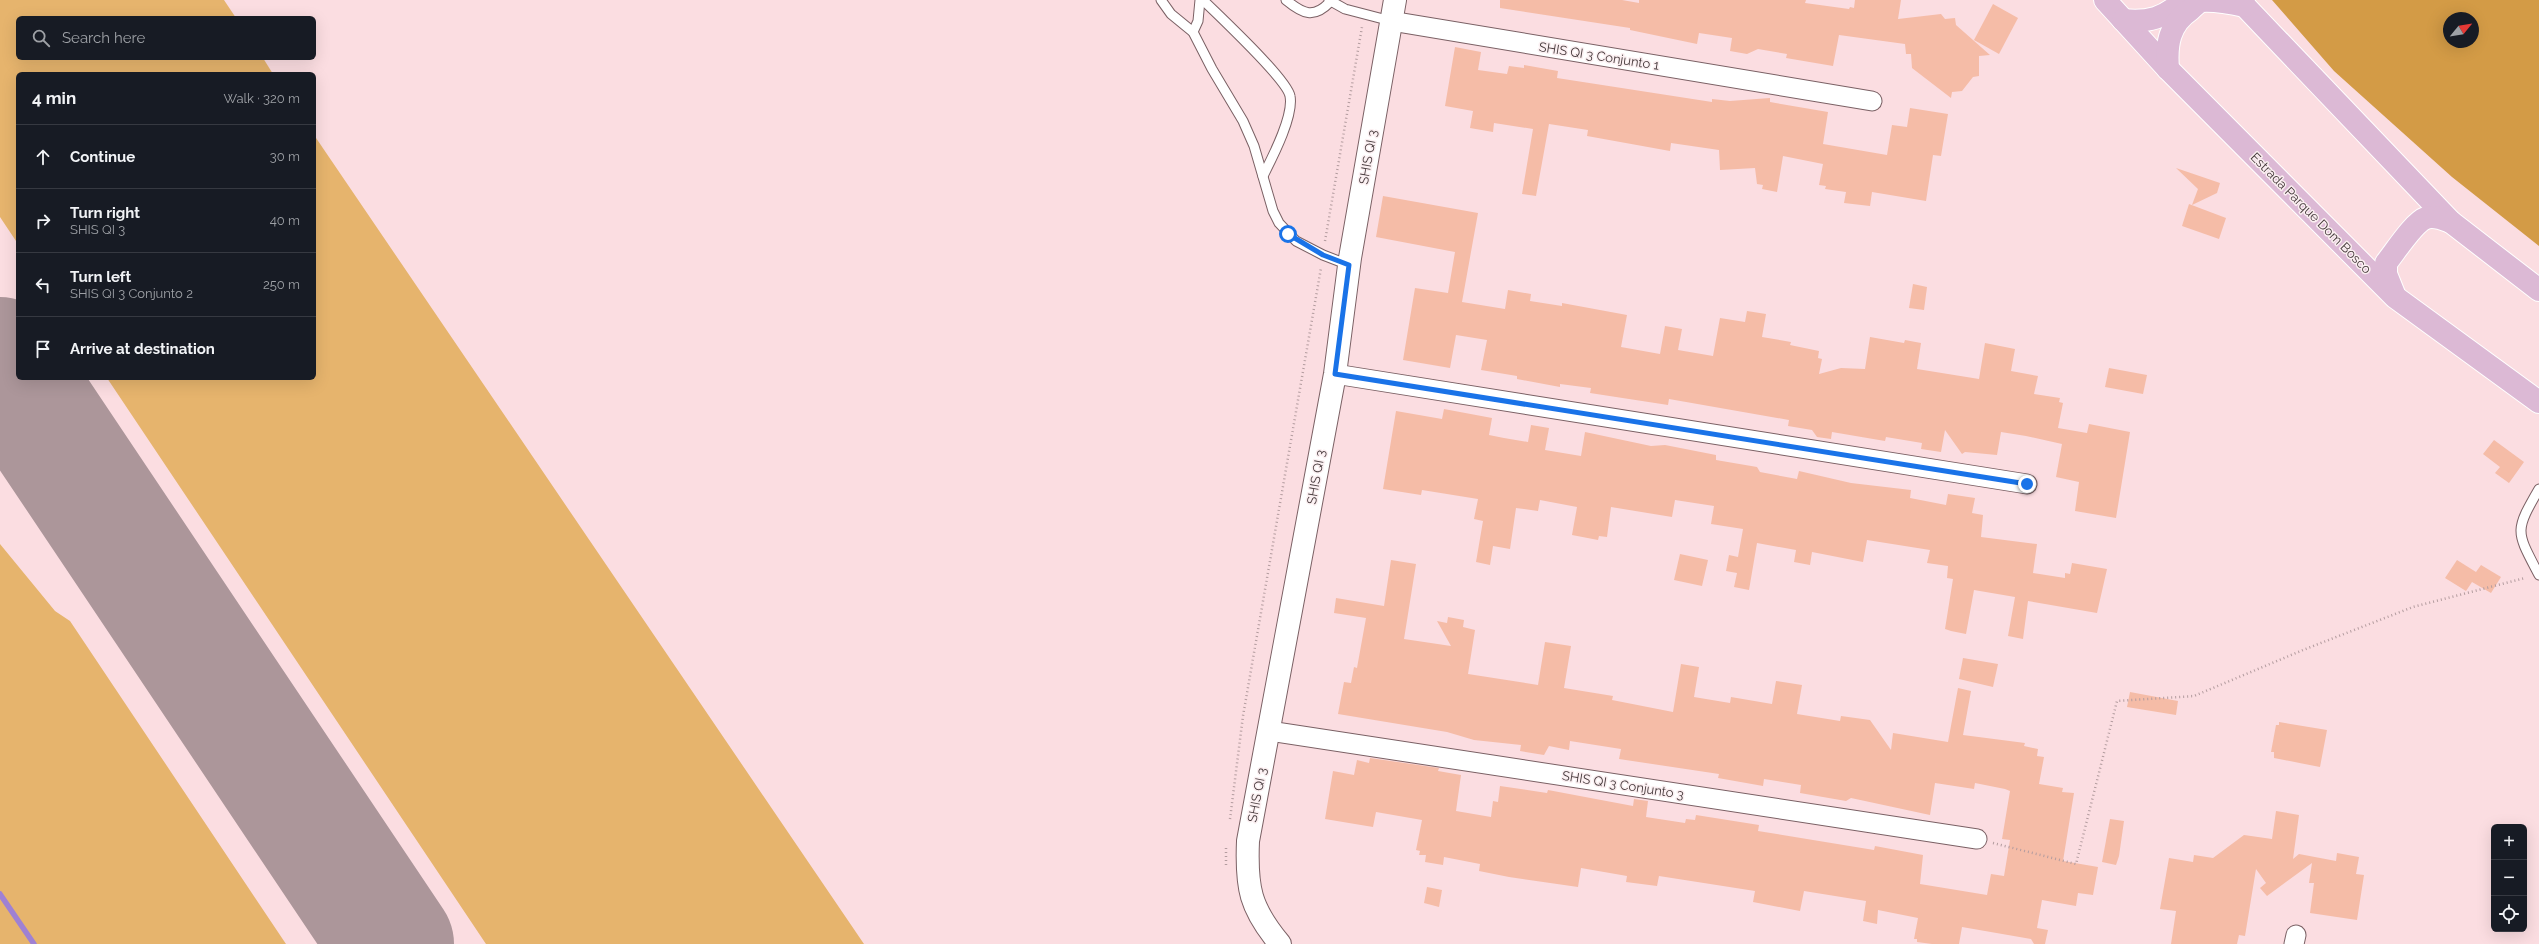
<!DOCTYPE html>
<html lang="en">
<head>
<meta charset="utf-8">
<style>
  :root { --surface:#171b24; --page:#242831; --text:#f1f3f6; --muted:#9ea1a6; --line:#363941 }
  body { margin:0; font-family:Raleway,sans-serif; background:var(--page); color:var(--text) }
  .controls { position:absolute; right:12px; bottom:12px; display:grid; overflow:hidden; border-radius:6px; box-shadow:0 4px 16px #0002 }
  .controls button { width:36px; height:36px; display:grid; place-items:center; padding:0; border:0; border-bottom:1px solid var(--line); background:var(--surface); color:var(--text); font:20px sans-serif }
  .compass { position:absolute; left:2443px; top:12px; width:36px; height:36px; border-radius:50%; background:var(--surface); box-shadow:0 4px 16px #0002; rotate:60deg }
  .stop { position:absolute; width:12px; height:12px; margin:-9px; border:3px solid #1a73e8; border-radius:50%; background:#fff }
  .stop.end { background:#1a73e8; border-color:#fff; box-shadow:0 1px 4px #0008 }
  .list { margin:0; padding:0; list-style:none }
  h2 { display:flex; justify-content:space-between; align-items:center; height:52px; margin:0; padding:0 16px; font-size:17px }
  h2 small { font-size:13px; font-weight:400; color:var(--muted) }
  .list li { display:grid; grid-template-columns:26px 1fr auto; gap:12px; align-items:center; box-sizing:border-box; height:64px; padding:0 16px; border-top:1px solid var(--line) }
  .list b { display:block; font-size:15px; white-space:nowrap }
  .list p { margin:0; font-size:13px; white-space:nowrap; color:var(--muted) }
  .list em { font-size:13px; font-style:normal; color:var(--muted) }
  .icon { flex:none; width:22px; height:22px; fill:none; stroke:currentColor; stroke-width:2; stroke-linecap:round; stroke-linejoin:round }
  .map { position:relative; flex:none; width:2539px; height:944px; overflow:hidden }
  .search { position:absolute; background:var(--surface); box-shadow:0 4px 16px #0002; left:16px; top:16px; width:300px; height:44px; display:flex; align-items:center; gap:10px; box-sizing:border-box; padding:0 14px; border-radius:6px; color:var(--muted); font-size:15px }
  .panel { position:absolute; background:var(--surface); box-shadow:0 4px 16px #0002; left:16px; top:72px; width:300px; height:308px; border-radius:6px }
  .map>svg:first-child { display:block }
  .green { fill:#e6b46d }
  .forest { fill:#d39b46; fill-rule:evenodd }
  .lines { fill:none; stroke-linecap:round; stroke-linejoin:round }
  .stream { stroke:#9f81d3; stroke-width:5.5 }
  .runway { stroke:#ac969a; stroke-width:124 }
  .building { fill:#f5bca7 }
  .lane-casing { stroke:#7a6064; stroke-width:11 }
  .street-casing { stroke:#7a6064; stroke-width:21 }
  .secondary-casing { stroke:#7a6064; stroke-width:24 }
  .primary-casing { stroke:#fff; stroke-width:24 }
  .path { stroke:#b39c9f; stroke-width:2.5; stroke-dasharray:1 3; stroke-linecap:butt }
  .lane { stroke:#fff; stroke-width:9 }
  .street { stroke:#fff; stroke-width:19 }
  .secondary { stroke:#fff; stroke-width:22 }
  .primary { stroke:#dcb9d5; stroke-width:22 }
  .route { stroke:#1a73e8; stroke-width:5 }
  .labels { text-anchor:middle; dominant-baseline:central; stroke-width:3; stroke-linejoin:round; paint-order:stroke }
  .street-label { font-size:13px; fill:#44383a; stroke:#fbeff1 }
</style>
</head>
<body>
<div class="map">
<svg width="2539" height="944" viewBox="0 0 2539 944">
  <rect width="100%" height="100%" fill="#fbdde1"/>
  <g class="green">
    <path d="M0 0H224L236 18H18V58H263L273 74H18V244L0 217Z"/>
    <path d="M314 135 864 944H486L107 378H314Z"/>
    <path d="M0 544 55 611 70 621 286 944H0Z"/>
  </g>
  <path class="forest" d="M2272 0H2539V246L2452 177 2334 71ZM2449 18H2473V42H2449Z"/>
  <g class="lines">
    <path class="stream" d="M0 894 34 944"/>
    <path class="runway" d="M0 359 392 944"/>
  </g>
  <g class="building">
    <path d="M1500 0H1622L1639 3V0H1806L1805 3 1849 9 1850 7 1854 8 1855 0H1901L1898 19 1941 14 1945 19 1955 18 1956 25 1990 55 1979 56V76L1973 77 1962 91 1952 92 1951 98 1912 68 1911 54H1906L1905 44 1839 35 1833 66 1786 58 1787 54 1758 49 1747 54 1730 51 1732 38 1699 33 1697 44 1630 30V28L1500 8Z"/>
    <path d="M1993 4 2018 18 1999 54 1974 40Z"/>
    <path d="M1455 47 1481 52 1478 70 1507 74 1509 66 1524 68V65L1558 71 1557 78 1712 102V99L1730 101 1770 98V102L1828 112 1823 144 1887 155 1892 125 1907 127 1910 108 1948 114 1941 156 1933 155 1926 201 1872 192 1870 206 1844 203 1846 192 1825 189 1826 186 1819 185 1823 164 1783 156 1777 192 1762 189 1763 185 1757 184 1755 168 1720 170 1719 150 1671 143 1670 151 1587 136 1588 130 1549 124 1536 196 1522 194 1533 129 1494 123 1493 132 1470 128 1473 111 1445 106Z"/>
    <path d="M2176 168 2220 183 2217 193 2192 205 2198 189Z"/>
    <path d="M1383 196 1478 213 1462 302 1505 309 1508 290 1531 294 1530 301 1562 306V303L1627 315 1621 347 1660 354 1665 326 1682 329 1678 350 1713 356 1720 318 1745 322 1747 311 1766 314 1762 337 1791 342 1790 345 1819 351 1818 358 1822 359 1819 374 1841 368 1865 369 1870 337 1904 343 1905 340 1921 343 1917 369 1979 379 1985 343 2015 349 2011 371 2038 376 2034 394 2060 398 2059 402 2063 403 2058 428 2087 433 2089 424 2130 432 2116 518 2075 511 2079 482 2056 477 2062 444 2026 436 2001 432 1997 455 1965 452 1962 454 1945 430 1941 452 1921 449 1922 443 1886 437 1885 441 1832 432 1831 439 1817 437 1812 430 1788 426 1789 420 1669 399 1668 405 1590 393 1591 388 1560 384V387L1517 379V376L1481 370 1487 340 1456 335 1450 368 1403 360 1415 288 1448 293 1455 252 1376 237Z"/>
    <path d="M2189 204 2226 218 2219 239 2182 226Z"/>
    <path d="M1913 284 1927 287 1924 310 1909 308Z"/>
    <path d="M2109 368 2147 375 2143 394 2105 387Z"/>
    <path d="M1444 409 1492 418 1489 435 1504 438 1528 442 1531 425 1549 428 1545 450 1581 456 1585 432 1651 446 1665 445 1716 455V460L1757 467 1760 472 1797 479 1799 471 1851 483 1911 490 1910 498 1946 505 1948 494 1975 498 1972 513 1983 515 1981 537 2037 544 2033 573 2065 578V573L2070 574 2072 563 2107 569 2097 613 2028 601 2023 639 2008 636 2015 597 1974 590 1966 634 1951 631 1945 629 1953 579 1947 578 1948 566 1927 563 1930 550 1867 540 1863 562 1812 552 1810 565 1794 562 1796 550 1757 543 1749 590 1734 587 1737 573 1726 571 1729 555 1738 557 1743 529 1711 524 1714 506 1675 500 1672 517 1611 507 1607 537 1599 536 1598 540 1572 535 1577 507 1540 500 1538 511 1516 508 1510 549 1493 546 1490 565 1476 562 1483 521 1474 519 1478 499 1422 490 1421 495 1383 489 1396 411 1442 419Z"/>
    <path d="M2494 440 2524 462 2509 483 2495 473 2500 467 2483 454Z"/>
    <path d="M1680 554 1708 560 1702 586 1674 580Z"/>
    <path d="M1391 560 1416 564 1404 639 1451 646 1437 621 1447 623 1448 617 1464 620 1463 627 1475 630 1468 674 1538 685 1545 642 1571 646 1564 688 1613 696 1612 700 1673 712 1681 664 1699 667 1694 697 1730 703 1731 697 1772 704 1776 681 1802 685 1797 714 1840 721 1841 716 1870 720 1891 750 1893 733 1948 742 1958 688 1971 691 1963 735 2025 743 2024 746 2038 749 2037 756 2044 757 2039 784 2063 788 2062 792 2074 793 2063 861 2098 867 2093 895 2078 893 2076 906 2042 900 2037 928 2048 930 2045 944H2034L2031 939 1962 927 1959 944H1932L1917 942V939H1914L1918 918 1878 910 1877 924 1863 921 1866 901 1804 891 1800 911 1753 902 1755 891 1659 876 1657 886 1626 882 1627 876 1581 868 1578 887 1509 877 1479 871 1480 864 1444 857 1443 865 1425 862 1426 855H1419L1420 851 1416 850 1422 820 1376 812 1373 827 1325 819 1333 771 1354 775 1357 760 1369 763 1370 758 1439 768 1438 771 1461 775 1456 811 1491 817 1493 801 1498 802 1500 786 1547 793 1548 790 1633 806 1634 799 1648 801 1646 817 1685 823 1686 819 1695 820 1696 815 1759 825 1758 831 1874 850 1875 846 1923 855 1920 884 1987 895 1991 874 2004 876 2010 840 2002 839 2010 791 2005 789 1975 783 1974 789 1935 783 1930 815 1851 798 1846 801 1800 793 1801 785 1764 779 1763 786 1718 778 1719 774 1619 759 1621 749 1570 741 1569 750 1549 746 1544 755 1520 751 1521 745 1474 740 1447 732 1338 714 1344 682 1351 683 1354 667 1357 668 1366 618 1334 613 1336 598 1384 606Z"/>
    <path d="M2457 560 2476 572 2481 565 2501 577 2491 593 2472 582 2466 591 2445 578Z"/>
    <path d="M1963 658 1998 664 1993 687 1959 679Z"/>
    <path d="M2130 692 2178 701 2176 715 2127 707Z"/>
    <path d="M2279 722 2327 730 2320 767 2274 758V752H2271L2276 725H2279Z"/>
    <path d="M2276 811 2299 815 2293 859 2299 854 2336 861 2337 853 2359 857 2356 874 2364 875 2357 920 2310 913 2314 883H2309L2312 863 2267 896 2260 888 2266 883 2256 869 2245 936 2239 935 2237 944H2171L2176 911 2160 909 2169 858 2193 862 2194 855 2213 858 2244 835 2272 839Z"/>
    <path d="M2110 819 2124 821 2119 856 2116 865 2102 862Z"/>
    <path d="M1427 887 1442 890 1439 907 1424 903Z"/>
  </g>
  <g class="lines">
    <g class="lane-casing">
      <g id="lane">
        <path d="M1161 0 1171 14 1193 32 1212 69 1243 121 1254 146 1273 211 1279 223 1296 241 1323 255 1349 265"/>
        <path d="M1203 0C1218 15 1287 79 1290 96 1294 116 1272 158 1263 176"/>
        <path d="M1286 0C1303 14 1314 19 1330 2"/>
        <path d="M1329 0 1345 9 1391 21"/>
        <path d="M1193 32 1198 21 1200 0"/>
        <path d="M2539 489C2514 532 2516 531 2539 575"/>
      </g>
    </g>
    <g class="street-casing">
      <g id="street">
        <path d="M1391 21 1872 101"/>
        <path d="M1335 374 2027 484"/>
        <path d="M1269 731 1977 839"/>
        <path d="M2294 944 2296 935"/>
      </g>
    </g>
    <g class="secondary-casing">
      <path id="secondary" d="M1280 944C1250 908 1246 888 1248 841L1335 374 1350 258 1395 0"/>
    </g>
    <g class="primary-casing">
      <g id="primary">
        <path d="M2105 0 2168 69 2395 297 2539 402"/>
        <path d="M2239 0 2451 222 2539 290"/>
        <path d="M2123 20C2147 23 2166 18 2183 0"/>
        <path d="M2168 69C2166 45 2169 24 2190 10 2193 7 2198 2 2202 1 2217 0 2231 3 2245 6"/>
        <path d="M2394 294 2386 274V263C2395 252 2414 222 2426 218 2434 215 2443 219 2451 222"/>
      </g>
    </g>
    <g class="path">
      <path d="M1325 241 1362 27"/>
      <path d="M1230 819 1243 716 1321 268"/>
      <path d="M1993 843 2076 864 2117 701 2194 696 2303 650 2413 607 2525 578"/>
      <path d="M1226 848V867"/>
    </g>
    <use href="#lane" class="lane"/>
    <use href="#street" class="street"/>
    <use href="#secondary" class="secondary"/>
    <use href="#primary" class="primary"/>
  </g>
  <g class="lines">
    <path class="route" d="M1288 234 1323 255 1349 265 1335 374 2027 484"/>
  </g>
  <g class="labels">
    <g class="street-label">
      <text transform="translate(1599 56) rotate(9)">SHIS QI 3 Conjunto 1</text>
      <text transform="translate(1368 157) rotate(-80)">SHIS QI 3</text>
      <text transform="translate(2311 213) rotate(45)">Estrada Parque Dom Bosco</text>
      <text transform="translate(1316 477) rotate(-80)">SHIS QI 3</text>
      <text transform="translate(1623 785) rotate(9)">SHIS QI 3 Conjunto 3</text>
      <text transform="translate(1257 795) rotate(-79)">SHIS QI 3</text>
    </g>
  </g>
</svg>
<div class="controls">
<button>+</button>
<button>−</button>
<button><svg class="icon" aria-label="locate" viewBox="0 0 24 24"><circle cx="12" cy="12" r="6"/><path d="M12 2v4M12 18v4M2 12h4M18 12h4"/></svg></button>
</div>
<svg class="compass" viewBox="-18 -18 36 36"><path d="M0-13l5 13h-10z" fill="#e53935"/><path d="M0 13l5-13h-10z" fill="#9ea1a6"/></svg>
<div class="stop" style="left:1288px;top:234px"></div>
<div class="stop end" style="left:2027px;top:484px"></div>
<div class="search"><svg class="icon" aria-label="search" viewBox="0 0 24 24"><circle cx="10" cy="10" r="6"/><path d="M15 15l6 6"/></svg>Search here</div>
<section class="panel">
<h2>4 min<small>Walk · 320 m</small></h2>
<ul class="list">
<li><svg class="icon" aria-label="ahead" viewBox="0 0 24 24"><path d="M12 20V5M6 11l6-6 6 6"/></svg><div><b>Continue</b></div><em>30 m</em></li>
<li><svg class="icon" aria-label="right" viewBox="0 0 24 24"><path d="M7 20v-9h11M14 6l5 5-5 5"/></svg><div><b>Turn right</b><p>SHIS QI 3</p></div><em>40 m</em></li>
<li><svg class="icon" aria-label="left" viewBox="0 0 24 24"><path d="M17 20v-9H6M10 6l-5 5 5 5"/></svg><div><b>Turn left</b><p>SHIS QI 3 Conjunto 2</p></div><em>250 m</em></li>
<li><svg class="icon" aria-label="arrive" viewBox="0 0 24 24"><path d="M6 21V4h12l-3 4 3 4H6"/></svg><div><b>Arrive at destination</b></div></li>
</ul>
</section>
</div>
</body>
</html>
